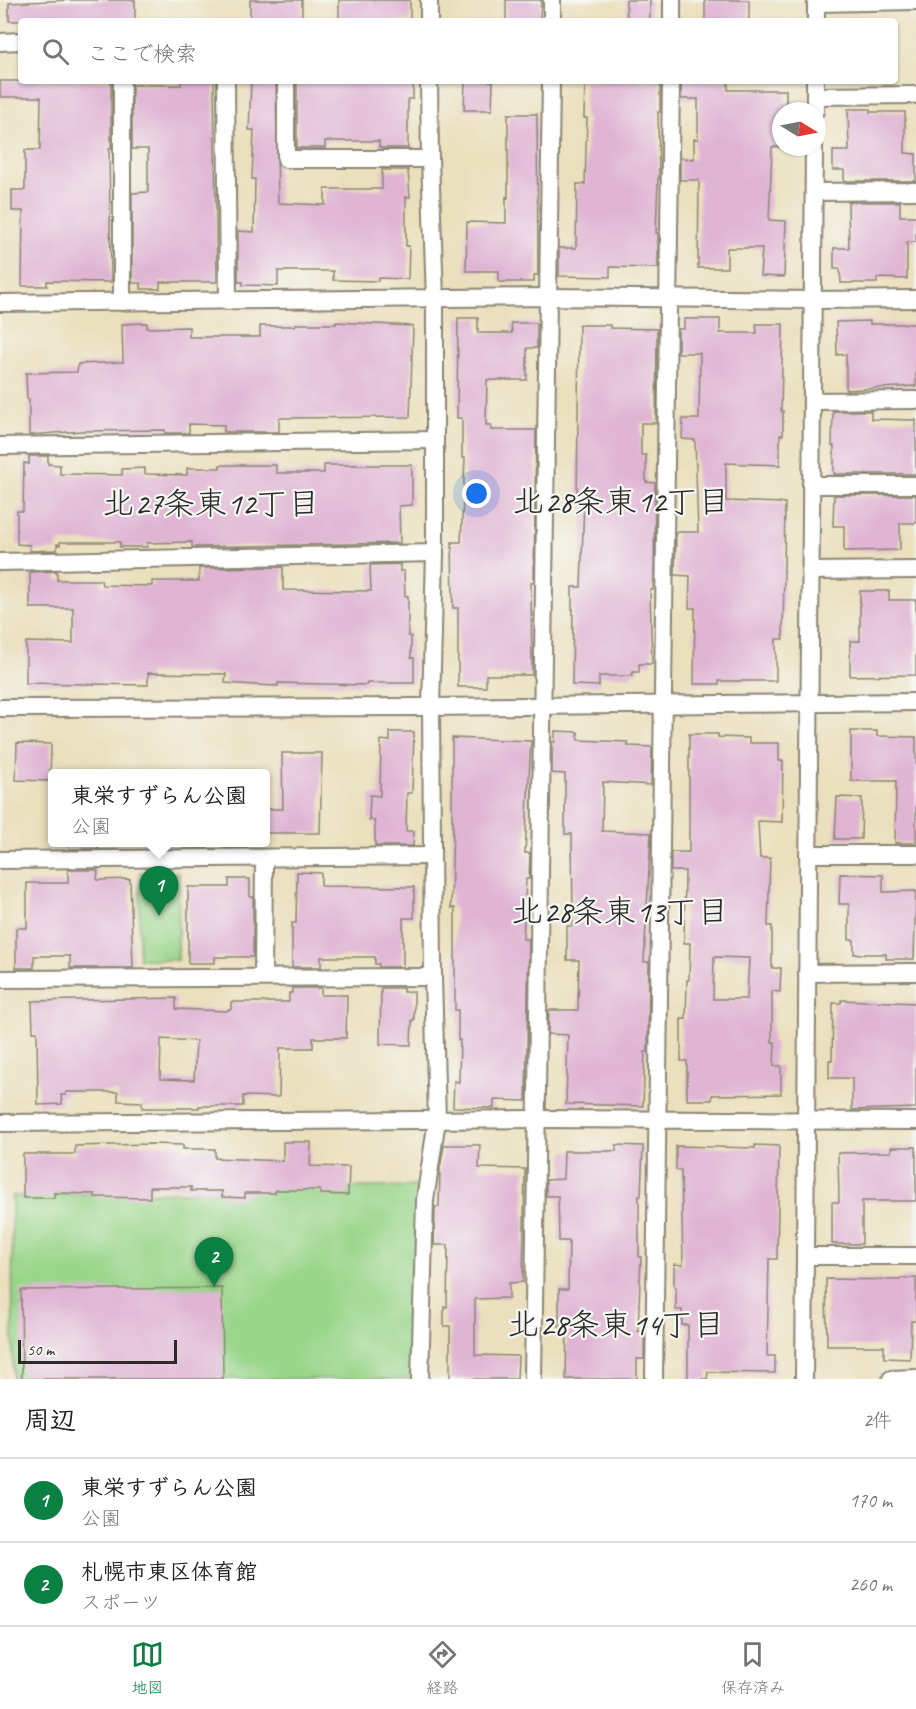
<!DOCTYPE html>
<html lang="ja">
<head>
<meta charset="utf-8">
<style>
  :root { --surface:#fff; --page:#f6f6f6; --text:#222; --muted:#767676; --line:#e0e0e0; --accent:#0b8043 }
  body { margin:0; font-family:Caveat,"Klee One",sans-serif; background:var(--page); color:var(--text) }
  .compass { position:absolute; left:772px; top:102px; width:54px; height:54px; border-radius:50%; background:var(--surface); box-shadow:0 2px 4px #0004; rotate:100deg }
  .scale { position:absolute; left:18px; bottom:15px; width:159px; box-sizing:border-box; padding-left:6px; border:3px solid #2b2b2b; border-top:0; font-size:16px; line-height:21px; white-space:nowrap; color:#2b2b2b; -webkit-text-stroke:4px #f6f6f2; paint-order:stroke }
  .you { position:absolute; left:477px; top:494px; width:21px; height:21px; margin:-15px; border:4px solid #fff; border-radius:50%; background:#1a73e8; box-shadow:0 0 0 9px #1a73e833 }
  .badge { display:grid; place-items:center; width:39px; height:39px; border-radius:50%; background:var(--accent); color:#fff; font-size:20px; font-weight:700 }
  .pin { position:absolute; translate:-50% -50px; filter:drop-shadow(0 2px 3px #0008) }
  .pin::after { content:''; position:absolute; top:32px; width:21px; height:18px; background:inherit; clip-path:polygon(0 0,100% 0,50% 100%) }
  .popup { position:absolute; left:48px; top:769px; width:222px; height:78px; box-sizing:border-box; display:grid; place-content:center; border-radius:6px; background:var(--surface); filter:drop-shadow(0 2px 4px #0005); font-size:20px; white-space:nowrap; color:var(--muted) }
  .popup b { font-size:22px; color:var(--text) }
  .popup::after { content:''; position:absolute; left:50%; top:100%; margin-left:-12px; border:12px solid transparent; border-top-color:var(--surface) }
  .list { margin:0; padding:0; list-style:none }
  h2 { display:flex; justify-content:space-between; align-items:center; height:78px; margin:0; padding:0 24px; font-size:26px }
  h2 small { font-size:20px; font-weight:400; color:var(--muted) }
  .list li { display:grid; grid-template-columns:39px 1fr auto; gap:18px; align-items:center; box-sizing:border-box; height:84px; padding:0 24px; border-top:2px solid var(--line) }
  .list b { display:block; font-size:22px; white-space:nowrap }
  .list p { margin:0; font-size:20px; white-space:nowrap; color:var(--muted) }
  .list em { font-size:20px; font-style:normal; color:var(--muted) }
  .icon { flex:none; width:33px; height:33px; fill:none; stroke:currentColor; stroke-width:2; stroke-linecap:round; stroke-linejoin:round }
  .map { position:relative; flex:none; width:916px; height:1379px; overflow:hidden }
  .search { position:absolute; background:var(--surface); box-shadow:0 2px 4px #0004; left:18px; right:18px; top:18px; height:66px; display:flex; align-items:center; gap:15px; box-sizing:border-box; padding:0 21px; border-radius:6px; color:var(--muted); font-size:22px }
  .sheet { height:246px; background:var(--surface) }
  nav { display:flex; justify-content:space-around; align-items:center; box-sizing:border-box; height:84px; border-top:2px solid var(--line); background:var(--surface); font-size:16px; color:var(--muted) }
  nav a { display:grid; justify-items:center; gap:3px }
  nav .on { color:var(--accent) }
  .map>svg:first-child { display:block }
  .green { fill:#9ad68a; stroke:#62805a; stroke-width:1.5 }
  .building { fill:#e0b5d4; fill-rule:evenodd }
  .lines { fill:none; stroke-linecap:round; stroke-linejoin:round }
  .street-casing { stroke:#8b8674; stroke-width:20 }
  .street { stroke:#fff; stroke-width:16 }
  .labels { text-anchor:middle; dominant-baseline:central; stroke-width:4.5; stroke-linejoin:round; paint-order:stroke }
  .neighbourhood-label { font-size:32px; fill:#2b2b2b; stroke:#f6f6f2 }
</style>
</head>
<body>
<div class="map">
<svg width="916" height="1379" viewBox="0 0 916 1379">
  <rect width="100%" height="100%" fill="#f6f6f2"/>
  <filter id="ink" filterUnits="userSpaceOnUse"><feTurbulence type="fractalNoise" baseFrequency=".0167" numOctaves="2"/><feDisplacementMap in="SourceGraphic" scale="12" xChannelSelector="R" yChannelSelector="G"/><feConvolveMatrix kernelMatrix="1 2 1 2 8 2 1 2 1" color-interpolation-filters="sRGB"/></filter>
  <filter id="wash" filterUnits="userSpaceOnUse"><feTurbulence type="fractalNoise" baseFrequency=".008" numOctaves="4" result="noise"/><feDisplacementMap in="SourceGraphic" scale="24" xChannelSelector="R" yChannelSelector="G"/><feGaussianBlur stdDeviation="1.35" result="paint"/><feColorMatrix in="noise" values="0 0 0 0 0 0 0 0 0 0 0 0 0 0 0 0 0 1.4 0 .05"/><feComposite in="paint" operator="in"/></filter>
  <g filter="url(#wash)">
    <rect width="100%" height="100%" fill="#ebe0bd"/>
    <g class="green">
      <path d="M140 872 179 873 178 960 139 959Z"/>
      <path d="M417 1186 414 1379H13L12 1196Z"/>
    </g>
    <g id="blocks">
      <g class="building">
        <path d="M71 0H135V21H9V3Z"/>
        <rect x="250" y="0" width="52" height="21"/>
        <rect x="339" y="0" width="71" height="21"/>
        <path d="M506 0H541L540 21H506Z"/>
        <path d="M626 0H650V21H627Z"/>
        <rect x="705" y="0" width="44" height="21"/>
        <path d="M0 81H111V149H109L111 282 47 281V286H22L23 211H12V190H25V150H40L41 97H0Z"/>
        <path d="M181 81H214L217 282H160V289H141V283H132V193L148 192V149H132V85H181Z"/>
        <path d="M251 81H276L278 203 325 205V189H382V170H408L410 197H406V246H409L408 279 378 278V281L333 280V271H278V286L243 285V282H238V231L254 232 255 179H252L254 130H249Z"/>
        <path d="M297 81H413V99H408V148H382L379 147V141H325V148H297Z"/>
        <path d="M465 81H493L492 110H464Z"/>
        <path d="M585 81H660V112H658L659 179H658L656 233H658V268L610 267V277L559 276V248H576L577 184H585L587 118H584Z"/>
        <path d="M681 81H728V90H786V111H781V147H772L769 220 786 221 784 277 760 276 762 248H727V268H698L699 180H680V158L694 159V139H698V99H681Z"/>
        <path d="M848 109H870V112H905V153L916 154V181H844V170H833V151H849Z"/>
        <path d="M508 114H537L538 275H534V282H499V271H466L467 222 506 223V197L508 198Z"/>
        <path d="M848 202H900V216H916V242H907V279L877 278V283H841L840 269H834V248H849Z"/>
        <path d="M458 318H478V333H512L511 323H537V348H527V380H487L486 425H491V430H536L534 582H531L532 675H486V687H458V608H453L452 542H461L465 458H462V418H457Z"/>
        <path d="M684 319H720V333H757L756 324H783L781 411H783V435H780V465L726 463V501L785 503 783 639H776V681H719V684H694L695 608H689L690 576 675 575 676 532H698L695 440 682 439 683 419H699L700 353H678V329H684Z"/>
        <path d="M870 321V324H916V386L846 390V354L837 355 836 322Z"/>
        <path d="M336 322 413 326 410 417 279 418V432H224V425L189 424V433H165V430L82 431 29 435V399H27L26 373 77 372 78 364 123 362 122 324 147 323V328L189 327V337H260V326H295V324H336Z"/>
        <path d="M579 325H610V328L657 329 656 423H641V455H646V482L655 483 654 575 653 590H650L652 664H639V672H633L632 676H599V686L572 685 573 609H572V587H581L584 501H577Z"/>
        <path d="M833 411H871V419L916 420V474H834V446H832Z"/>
        <path d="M29 456H48V464L60 465V474L122 475V469L145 468V474L187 475V468H220V465H276V473H324V465H412V505L399 506 400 543 198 547H192V542L147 543V547H120V542H60V545L57 544V550L30 551V545L17 544V511H23L24 463 29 464Z"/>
        <path d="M834 495H916V523H900V550L844 551V526H833Z"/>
        <path d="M400 564V571H404L405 596H408V636H411V658H414V683H367V685L278 683V686L256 685 225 683 226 674 148 673V685L26 683V642L73 643V608H30V572L57 571V580H101L102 585 152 586V581H199V568L283 567V590L371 591 370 565Z"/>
        <path d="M860 591H889V600H916V675L850 676V641H860Z"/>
        <path d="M555 731 578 732V740L628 742V746L652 747 651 785 603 782 602 831 651 833 644 962H649L648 1052H645L643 1106 566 1104 568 1035 548 1034 549 1010H578L579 960H567V926H573L572 834H565V774L552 773V742H555Z"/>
        <path d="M851 731H877V736L916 737V843H895L896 781H851Z"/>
        <path d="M390 732H414L412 793H407L406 831H414L413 846H375V826L374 820H369L370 795 380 796 381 740 390 741Z"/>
        <path d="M689 734H718V737L749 738V743H779V761H783L782 822 758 821 760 858H770L768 926H772V968H781L780 992 772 991V1042H775L774 1066H781V1094L712 1095V1100H687V1061H681V1019H686L687 980H689L690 943H684L685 871H671V852H689ZM714 957 749 958 747 999H713Z"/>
        <path d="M452 738 531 741 525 853H530L529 879H526L523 939H529L526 1101 494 1100V1108L453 1107 454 1081 459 1082 460 1040H458V1010H455V908H451L453 820H452Z"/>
        <path d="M17 743 51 744 50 781 16 780Z"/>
        <path d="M282 753H322L320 833H266V809H283Z"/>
        <path d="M837 797 862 798 861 839H835Z"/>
        <rect x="69" y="843" width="29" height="6"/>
        <path d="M68 870H98L97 880 130 879 133 968H70V956H34V968H16V928H27V883H68Z"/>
        <path d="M297 872 321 873V886L414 887V918H403V967H379V964H375V957H321V967H292V923H296Z"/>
        <path d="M840 874 883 875V892L916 891 914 959H886V954H854V940H849V904H839Z"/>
        <path d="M229 879H250V897H253V957H215V963H188V887H229Z"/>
        <path d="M292 988H321V995H347L346 1038H313V1048H280L279 1097 243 1096V1106H199V1108H142V1102L118 1101V1092H66V1095H61L62 1104 38 1105 37 1032H33L32 1001 176 998V1009L226 1011 231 1009V1002H289V993H292ZM161 1039 196 1041 194 1080 160 1079Z"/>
        <path d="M381 988H403V992H414V1020H412L411 1045 380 1044Z"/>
        <path d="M841 1000 916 1003V1108L852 1110V1078H829V1060H832L833 1003H841Z"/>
        <path d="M283 1142H311L310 1166 349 1167 348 1195 320 1194V1190H275V1193H245V1198L222 1197V1191H191V1187H150V1198L95 1197V1194L54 1193V1198H23V1154H75V1146L151 1144 183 1145V1149H215V1158L283 1161Z"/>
        <path d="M444 1145H480L479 1168 525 1169 523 1282 509 1283V1298L475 1299V1355L518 1356 517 1379H450V1326H444V1307H447L448 1245H434L435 1207H439L440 1168Z"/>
        <path d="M616 1145 643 1146 641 1196H639V1257H641L638 1331 644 1332V1359H637V1379H566L567 1327 559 1326V1289H568L569 1241H559L558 1196H546V1180L563 1179 564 1151H616Z"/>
        <path d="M755 1145 779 1146 777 1259H769L767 1356H775V1373L708 1372 707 1379H688V1325H682V1310H676V1287H674V1264L683 1265 681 1170H676V1146L755 1148Z"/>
        <path d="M891 1147H916V1201H862V1244H832V1202H839L838 1153 891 1152Z"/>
        <path d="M900 1278H916V1321H911L910 1359 884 1358V1346H827L826 1279 900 1280Z"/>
        <path d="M222 1288 223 1379H22L21 1290Z"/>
      </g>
    </g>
  </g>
  <g filter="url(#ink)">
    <use href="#blocks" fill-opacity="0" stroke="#8b8674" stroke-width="1.5"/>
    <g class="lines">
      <g class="street-casing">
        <g id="street">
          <path d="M816 3 916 1"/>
          <path d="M429 21V0"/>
          <path d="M552 21V0"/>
          <path d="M672 21V0"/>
          <path d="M816 21V0"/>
          <path d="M0 42 21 41"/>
          <path d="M122 81V302"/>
          <path d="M226 81 228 301"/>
          <path d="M286 81V159H430"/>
          <path d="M815 96 916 95"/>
          <path d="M815 111V81"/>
          <path d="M814 192 916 191"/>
          <path d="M0 303 548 297 812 300 916 299"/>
          <path d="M812 401 916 400"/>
          <path d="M0 446 435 440"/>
          <path d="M811 485H916"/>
          <path d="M0 562 435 553"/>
          <path d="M810 571 916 570"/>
          <path d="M0 708 431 707 916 702"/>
          <path d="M808 854H916"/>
          <path d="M0 860 432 856"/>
          <path d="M807 973 916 972"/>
          <path d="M263 977 264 859"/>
          <path d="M0 979 433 977"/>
          <path d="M0 1123 536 1119 916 1121"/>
          <path d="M805 1256H916"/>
          <path d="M420 1379 425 1200 437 1120 433 977 431 707 435 553V298L430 159 429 81"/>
          <path d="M533 1379 551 81"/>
          <path d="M654 1379 671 81"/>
          <path d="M804 1379 814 147"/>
          <path d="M891 1379 916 1378"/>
        </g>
      </g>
      <use href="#street" class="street"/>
    </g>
  </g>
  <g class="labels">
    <g class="neighbourhood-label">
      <text x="621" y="501">北28条東12丁目</text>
      <text x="211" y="503">北27条東12丁目</text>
      <text x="620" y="911">北28条東13丁目</text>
      <text x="616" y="1324">北28条東14丁目</text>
    </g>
  </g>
</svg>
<svg class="compass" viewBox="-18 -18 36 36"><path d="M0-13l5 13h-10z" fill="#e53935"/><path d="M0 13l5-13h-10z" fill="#767676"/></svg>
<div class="scale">50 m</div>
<div class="you"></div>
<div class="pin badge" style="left:159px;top:916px">1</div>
<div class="popup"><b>東栄すずらん公園</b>公園</div>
<div class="pin badge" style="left:214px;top:1287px">2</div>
<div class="search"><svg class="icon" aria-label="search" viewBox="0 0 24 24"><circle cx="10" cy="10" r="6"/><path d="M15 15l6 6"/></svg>ここで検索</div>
</div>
<section class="sheet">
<h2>周辺<small>2件</small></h2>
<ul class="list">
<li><span class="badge">1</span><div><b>東栄すずらん公園</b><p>公園</p></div><em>170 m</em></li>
<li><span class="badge">2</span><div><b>札幌市東区体育館</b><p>スポーツ</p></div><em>260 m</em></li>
</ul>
</section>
<nav>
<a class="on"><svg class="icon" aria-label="map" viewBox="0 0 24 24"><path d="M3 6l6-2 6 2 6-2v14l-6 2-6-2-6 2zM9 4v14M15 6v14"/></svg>地図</a>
<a><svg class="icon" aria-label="directions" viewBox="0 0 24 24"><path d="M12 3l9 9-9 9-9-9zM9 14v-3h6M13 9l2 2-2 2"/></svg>経路</a>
<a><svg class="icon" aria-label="saved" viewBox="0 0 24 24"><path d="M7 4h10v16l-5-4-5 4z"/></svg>保存済み</a>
</nav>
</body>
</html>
